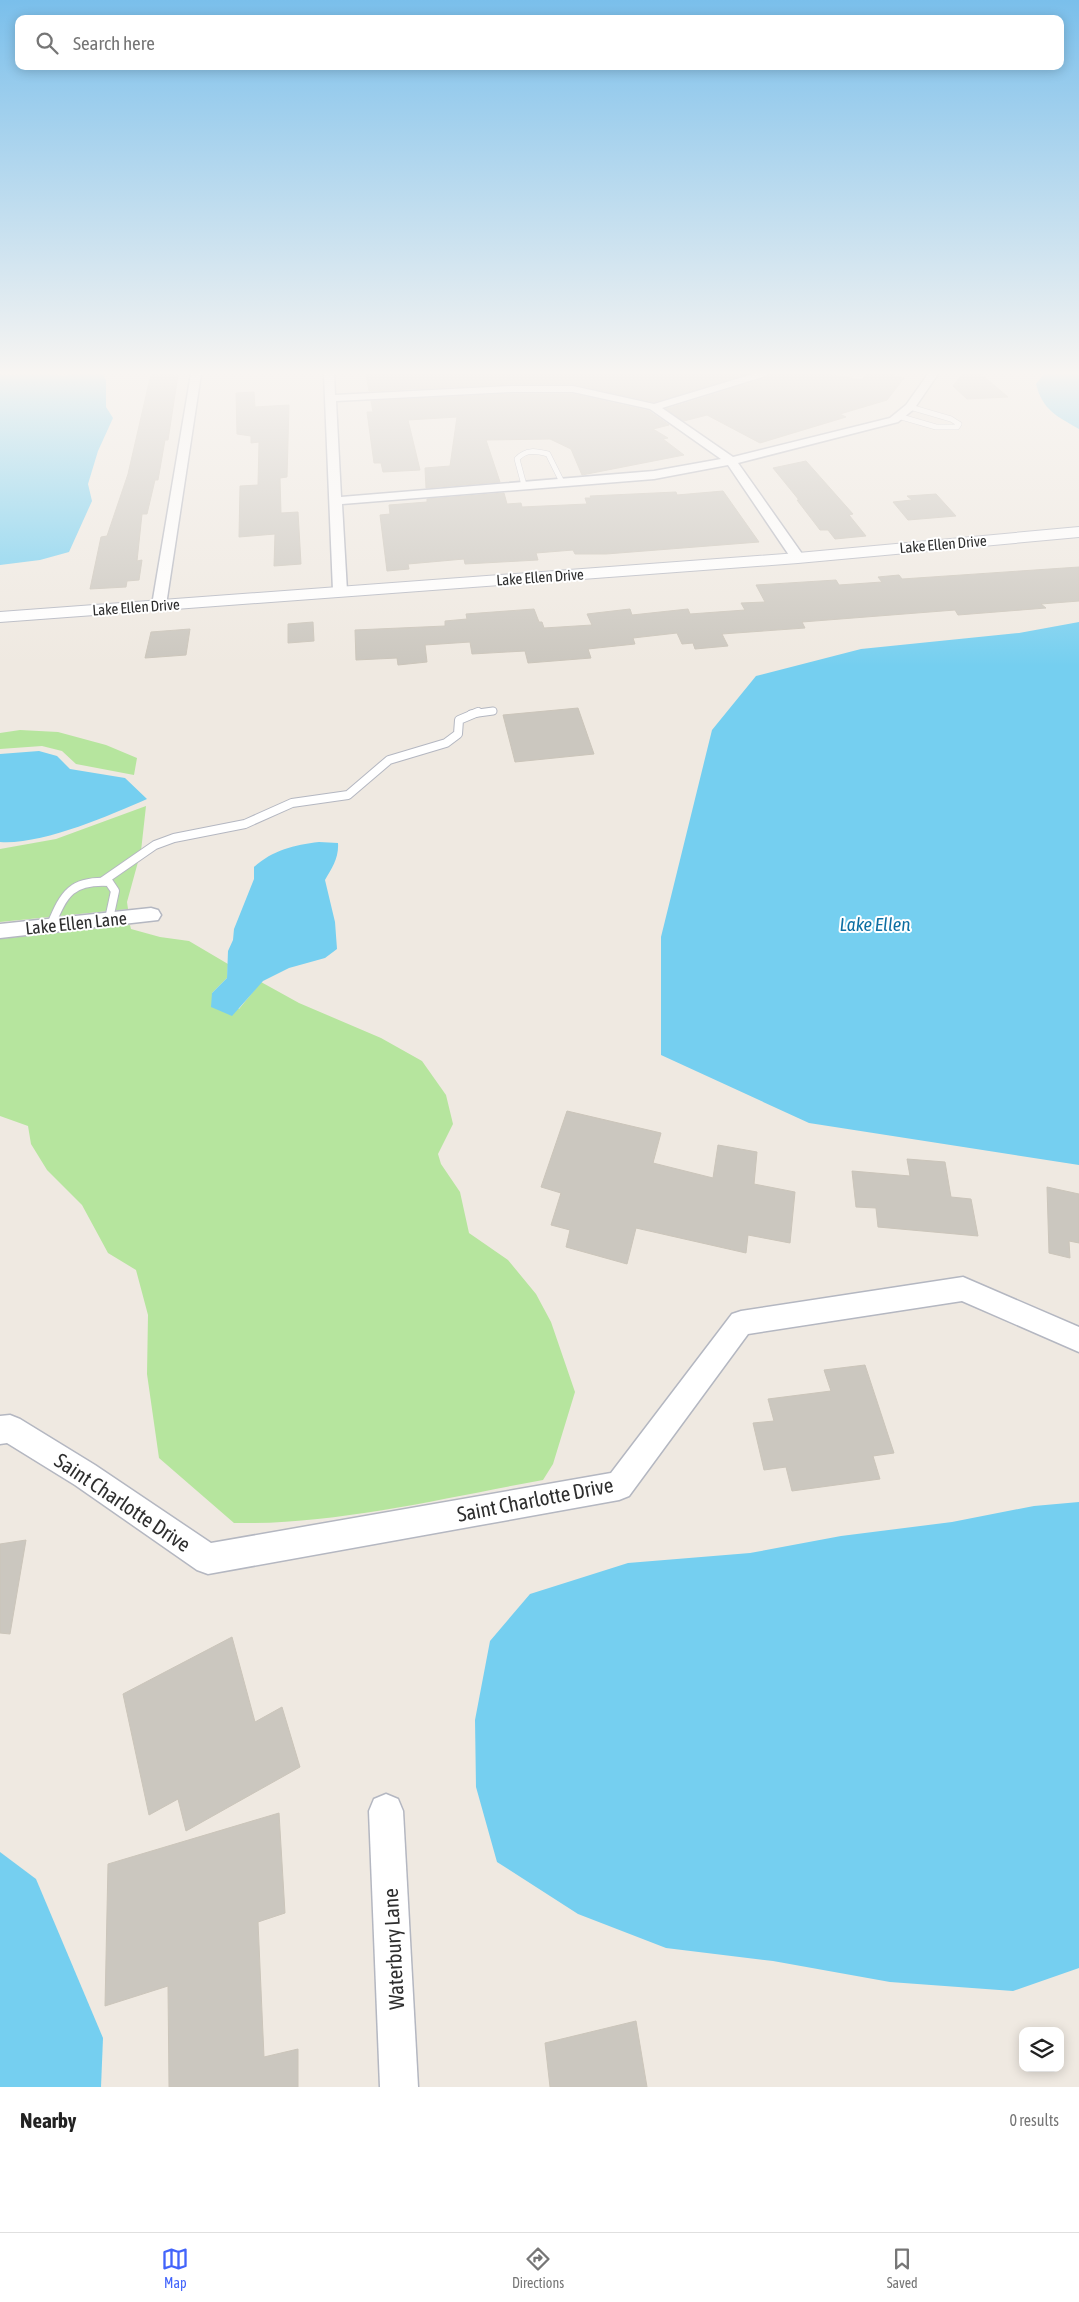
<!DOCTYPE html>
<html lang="en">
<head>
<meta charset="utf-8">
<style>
  :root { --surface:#fff; --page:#f6f6f6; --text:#222; --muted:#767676; --line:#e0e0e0; --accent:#4264fb }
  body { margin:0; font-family:"Asap Condensed",sans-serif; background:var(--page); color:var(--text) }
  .controls { position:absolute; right:15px; bottom:15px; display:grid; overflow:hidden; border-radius:10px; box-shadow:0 2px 12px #0003 }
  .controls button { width:45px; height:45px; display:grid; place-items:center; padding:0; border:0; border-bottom:1px solid var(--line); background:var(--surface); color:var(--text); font:25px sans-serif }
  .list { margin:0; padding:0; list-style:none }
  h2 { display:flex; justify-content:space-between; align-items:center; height:65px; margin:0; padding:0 20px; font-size:21px }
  h2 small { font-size:16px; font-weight:400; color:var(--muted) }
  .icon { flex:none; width:28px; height:28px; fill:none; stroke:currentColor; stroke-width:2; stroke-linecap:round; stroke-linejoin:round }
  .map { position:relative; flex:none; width:1079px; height:2087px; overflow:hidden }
  .search { position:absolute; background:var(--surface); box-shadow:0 2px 12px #0003; left:15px; right:15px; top:15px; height:55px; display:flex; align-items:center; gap:12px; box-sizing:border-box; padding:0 18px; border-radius:10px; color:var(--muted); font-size:19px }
  .sheet { height:145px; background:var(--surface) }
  nav { display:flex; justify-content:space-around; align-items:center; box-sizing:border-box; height:70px; border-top:1px solid var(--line); background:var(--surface); font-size:14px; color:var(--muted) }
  nav a { display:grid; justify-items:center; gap:2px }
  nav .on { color:var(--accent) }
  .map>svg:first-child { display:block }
  .green { fill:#b6e59e }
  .water { fill:#75cff0 }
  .building { fill:#cbc7bf; stroke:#cbc5ba }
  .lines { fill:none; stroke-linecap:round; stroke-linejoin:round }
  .lane-far2-casing { stroke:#b4b7c1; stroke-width:6 }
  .lane-far1-casing { stroke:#b4b7c1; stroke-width:9 }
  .lane-casing { stroke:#b4b7c1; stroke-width:10 }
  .street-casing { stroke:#b4b7c1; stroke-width:3 }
  .secondary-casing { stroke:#b4b7c1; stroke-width:2 }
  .lane-far2 { stroke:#fff; stroke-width:5 }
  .lane-far1 { stroke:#fff; stroke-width:7 }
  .lane { stroke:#fff; stroke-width:8 }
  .street { fill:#fff; fill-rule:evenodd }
  .secondary { fill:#fff; fill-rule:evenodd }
  .labels { text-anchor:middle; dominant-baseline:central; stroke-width:4; stroke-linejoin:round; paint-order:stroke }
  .far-street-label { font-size:15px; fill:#2e2e2e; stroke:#fff }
  .street-label { font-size:18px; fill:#2e2e2e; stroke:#fff }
  .water-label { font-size:19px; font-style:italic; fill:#0d6fa3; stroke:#fff }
  .near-street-label { font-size:21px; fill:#2e2e2e; stroke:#fff }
</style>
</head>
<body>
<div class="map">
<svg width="1079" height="2087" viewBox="0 0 1079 2087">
  <rect width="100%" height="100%" fill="#efe9e1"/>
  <g class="green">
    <path d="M20 730 58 732 106 745 137 758 134 775 76 764 62 751 42 746 0 749V733Z"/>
    <path d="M146 806 141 851 127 902 128 909 0 922V849L56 839Z"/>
    <path d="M130 925 131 929 160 937 189 941 228 964 227 978 212 993 239 1009 261 982 299 1003 381 1038 422 1061 446 1095 453 1124 438 1154 441 1164 460 1192 469 1233 508 1260 536 1294 551 1322 575 1392 553 1464 543 1480C443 1498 335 1525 234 1523L159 1458 147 1374 148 1315 136 1270 108 1253 82 1205 47 1170 31 1144 28 1126 0 1116V939Z"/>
  </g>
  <g class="water">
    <path d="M54 374 65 376 69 374H103L106 380V407L113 418 98 451 88 484 92 501 69 552 40 560 0 565V375Z"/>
    <path d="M1044 374H1079V429C1057 416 1043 411 1036 384Z"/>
    <path d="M1079 622V1165L809 1123 661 1055V937L712 730 756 676 861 649 1019 633Z"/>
    <path d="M39 751 57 756 70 769 125 778 147 799C108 816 42 845 0 842V754Z"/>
    <path d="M319 842 338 843C339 858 332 868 325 880L335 922 337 949 325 958 289 968 263 981 232 1016 211 1007 212 993 227 978 228 951 233 940 234 929 254 879V867C273 850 294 845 319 842Z"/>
    <path d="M1079 1502V1968L1013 1991 890 1982 773 1961 666 1948 578 1914 497 1862 476 1787 475 1720 490 1641 530 1594 628 1563 750 1553 841 1536 952 1522 1034 1506Z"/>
    <path d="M0 1852 36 1879 103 2038 101 2087H0Z"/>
  </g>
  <g class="building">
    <path d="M151 374 178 375 168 440H165L158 480H155L147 514H142L137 561 142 560 139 580 127 581 126 587 90 589 101 537 107 536 128 474Z"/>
    <path d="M366 374H748L654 402 573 384H511L369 391Z"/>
    <path d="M769 374H829L862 380 865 374H894L893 376 904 378 887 400 840 414 846 417 760 443 707 415 684 421 666 409 767 378Z"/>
    <path d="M962 374H981L1008 397 967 399 953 386Z"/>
    <path d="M254 392 255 407 289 405 287 477 280 478 281 513 298 512 301 564 274 566 275 534 239 537 240 486 258 485 259 442 251 443V436L237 434 236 393Z"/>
    <path d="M511 394H573L649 411 669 425 653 429 668 438 663 439 684 455 582 475 571 449 550 439 486 440 500 482 426 488 425 468 450 466 457 417 408 420 420 470 383 472 381 463H374L367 412H373L371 401Z"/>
    <path d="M806 461 853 514 849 515 866 536 835 539 828 530H820L797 500H799L773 468Z"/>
    <path d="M723 491 759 542 606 554H575L573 550 536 553 538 560 465 564 464 559 408 564 409 569 387 571 380 515 390 514 389 505 427 502V499L504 493 507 504 521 503 522 507 587 504 585 498H591L590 496 676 492 677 495Z"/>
    <path d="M936 494 956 516 908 520 893 502 912 500 907 496Z"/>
    <path d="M1079 567V601L1041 604 1046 608 958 615 955 610 802 622 805 628 722 634 728 646 695 649 693 643 682 644 677 633 633 638 635 644 588 649 591 658 528 663 525 651 472 654 470 642 425 645 427 662 398 665 397 658 356 660 355 630 445 626V621L467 619 466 614 534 609 539 622H542L544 628 592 625 587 614 630 609 632 615 688 609 690 614 745 610 741 603 765 602 756 585 836 580 839 585 882 582 878 577 899 575 902 579Z"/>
    <path d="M313 622 314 641 288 643V624Z"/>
    <path d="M190 629 186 655 145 658 151 632Z"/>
    <path d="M578 708 594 754 515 762 503 715Z"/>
    <path d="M567 1111 661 1133 653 1163 713 1178 718 1145 757 1152 754 1184 795 1192 790 1243 748 1235 746 1253 636 1228 627 1264 566 1247 570 1230 551 1225 561 1193 541 1187Z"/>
    <path d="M907 1159 945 1162 951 1197 971 1199 978 1236 878 1227 876 1208 856 1207 852 1171 910 1176Z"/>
    <path d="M1047 1187 1079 1194V1243L1069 1241 1070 1258 1049 1253Z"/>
    <path d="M865 1365 894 1453 873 1456 880 1479 792 1491 786 1467 764 1470 753 1423 774 1421 768 1399 831 1391 824 1370Z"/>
    <path d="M26 1540 10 1634 0 1633V1544Z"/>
    <path d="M232 1637 255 1722 282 1707 300 1767 186 1831 178 1799 149 1815 123 1694Z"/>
    <path d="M279 1813 285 1913 258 1922 264 2057 298 2049V2087H169L168 1986 105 2006 108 1864Z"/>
    <path d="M636 2021 647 2087H550L545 2043Z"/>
  </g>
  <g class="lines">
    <g class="lane-far2-casing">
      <g id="lane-far2">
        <path d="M898 416 936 427H957L959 424 951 419 910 407"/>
        <path d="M524 485 517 459C526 449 536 451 548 454L562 482"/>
      </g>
    </g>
    <g class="lane-far1-casing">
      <path id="lane-far1" d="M471 714 493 711"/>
    </g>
    <g class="lane-casing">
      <g id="lane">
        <path d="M103 881 155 845 174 838 245 824 292 803 348 795 389 760 446 743 458 734 459 720 478 712"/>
        <path d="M51 925C64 893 72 880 109 882L115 891 109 919"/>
      </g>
    </g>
    <g class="street-casing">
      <g id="street">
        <path d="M191 374H201L166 605 159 609 152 605Z"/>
        <path d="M324 374H334L335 395 511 386H573L654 404 753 374H767L766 376 662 408 733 457 890 418 906 405 928 374H938L914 409 898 422 738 463 805 558 803 561H793L728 465 654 479 342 504 347 591 340 595 333 591ZM511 392H573L650 409 721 459 654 471 341 497 336 401Z"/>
        <path d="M151 908 158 910 161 915 158 920 0 938V924Z"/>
        <path d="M963 1277 1079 1327V1352L962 1301 748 1334 629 1496 619 1500 208 1574 197 1570 75 1485 7 1443 0 1444V1416L10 1415 20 1419 95 1465 211 1543 611 1473 732 1314 741 1311Z"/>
        <path d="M386 1794 398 1799 403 1811 418 2087H380L369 1811 374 1799Z"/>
      </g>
    </g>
    <g class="secondary-casing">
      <path id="secondary" d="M1079 527V537L798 563 0 622V612L798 553Z"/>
    </g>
    <use href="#lane-far2" class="lane-far2"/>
    <use href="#lane-far1" class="lane-far1"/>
    <use href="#lane" class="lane"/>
    <use href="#street" class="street"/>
    <use href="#secondary" class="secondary"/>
  </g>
  <linearGradient id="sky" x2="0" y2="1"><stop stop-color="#7abfeb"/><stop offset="0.56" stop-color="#f8f5f2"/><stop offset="1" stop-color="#f8f5f2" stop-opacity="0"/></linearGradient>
  <rect width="1079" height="666" fill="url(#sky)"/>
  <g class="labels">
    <g class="far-street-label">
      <text transform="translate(943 544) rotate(-5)">Lake Ellen Drive</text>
      <text transform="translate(540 577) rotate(-4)">Lake Ellen Drive</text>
      <text transform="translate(136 607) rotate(-4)">Lake Ellen Drive</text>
    </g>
    <g class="street-label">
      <text transform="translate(76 923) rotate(-6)">Lake Ellen Lane</text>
    </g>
    <g class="water-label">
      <text x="875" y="924">Lake Ellen</text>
    </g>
    <g class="near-street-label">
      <text transform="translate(535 1499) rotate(-11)">Saint Charlotte Drive</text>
      <text transform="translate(123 1502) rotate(34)">Saint Charlotte Drive</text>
      <text transform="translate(393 1949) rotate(-93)">Waterbury Lane</text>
    </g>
  </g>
</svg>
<div class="controls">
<button><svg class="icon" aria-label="layers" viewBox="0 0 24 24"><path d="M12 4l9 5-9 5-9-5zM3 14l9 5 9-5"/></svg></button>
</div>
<div class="search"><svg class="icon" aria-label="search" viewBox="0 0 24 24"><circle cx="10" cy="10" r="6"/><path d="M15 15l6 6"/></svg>Search here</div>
</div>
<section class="sheet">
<h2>Nearby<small>0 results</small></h2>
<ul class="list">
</ul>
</section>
<nav>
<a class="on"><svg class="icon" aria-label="map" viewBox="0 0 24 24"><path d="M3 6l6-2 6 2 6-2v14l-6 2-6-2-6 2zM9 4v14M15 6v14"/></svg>Map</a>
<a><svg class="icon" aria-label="directions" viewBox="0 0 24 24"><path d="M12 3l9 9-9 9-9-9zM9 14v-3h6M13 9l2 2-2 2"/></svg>Directions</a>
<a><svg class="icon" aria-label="saved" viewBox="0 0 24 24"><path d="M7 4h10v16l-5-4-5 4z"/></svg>Saved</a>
</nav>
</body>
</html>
